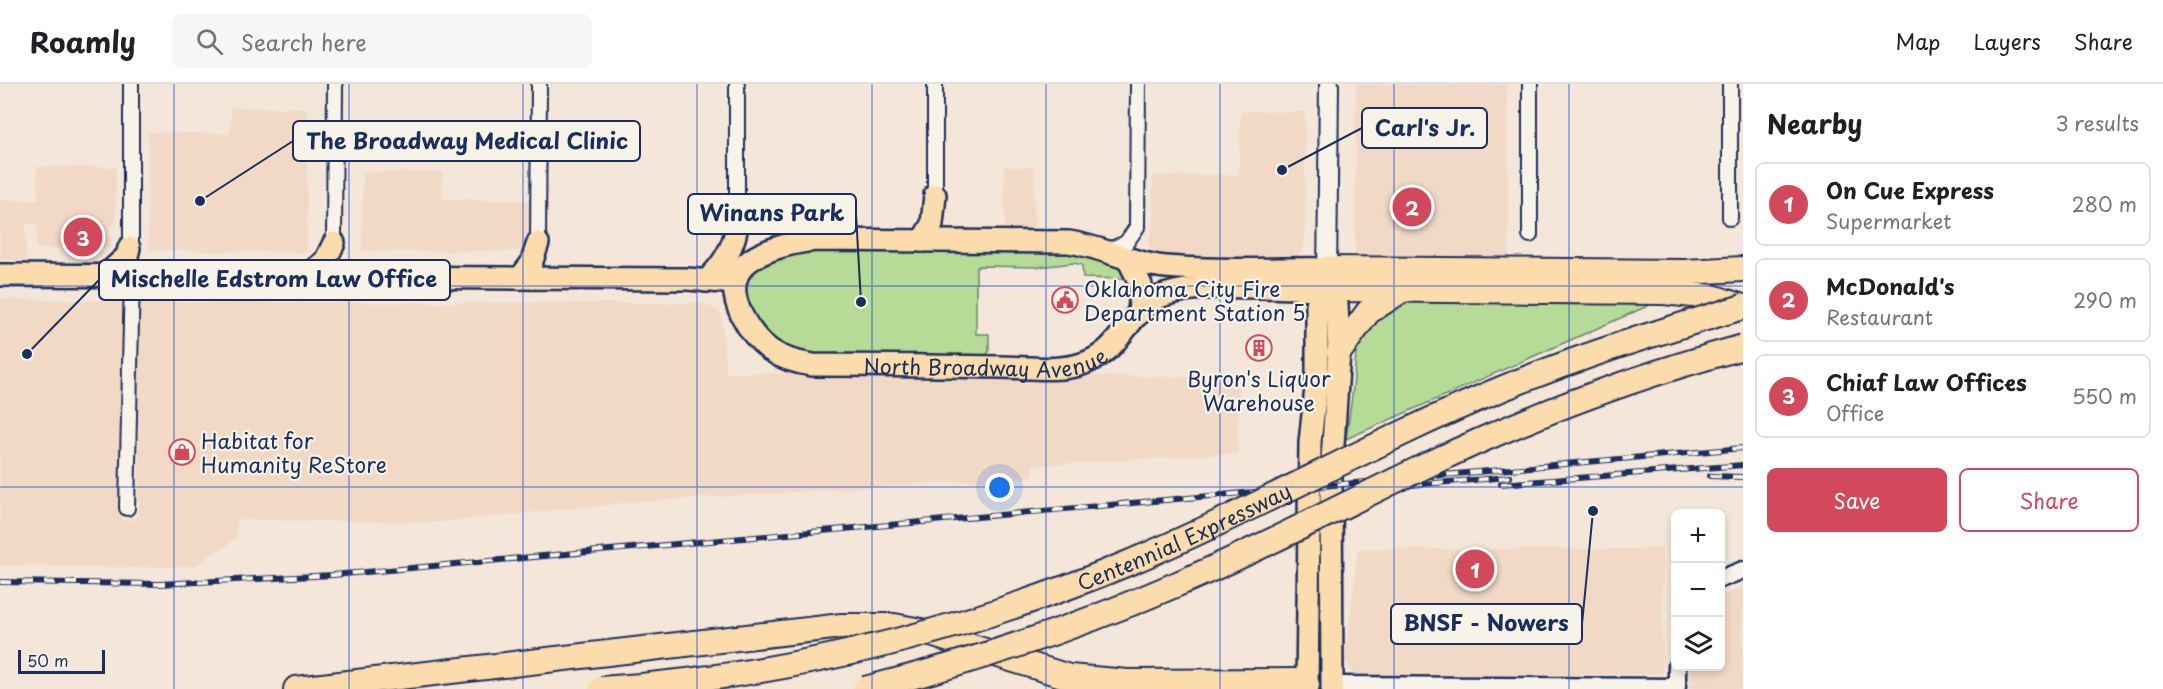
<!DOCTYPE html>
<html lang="en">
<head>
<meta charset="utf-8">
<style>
  :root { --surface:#fff; --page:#f6f6f6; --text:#202124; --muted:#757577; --line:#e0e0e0; --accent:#d1495b }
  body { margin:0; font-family:"Playpen Sans",sans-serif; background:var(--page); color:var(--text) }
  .controls { position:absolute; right:18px; bottom:18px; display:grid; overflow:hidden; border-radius:9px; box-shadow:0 3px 9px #0003 }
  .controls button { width:54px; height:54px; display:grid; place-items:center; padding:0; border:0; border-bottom:2px solid var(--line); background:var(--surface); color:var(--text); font:30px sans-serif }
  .scale { position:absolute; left:18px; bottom:15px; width:87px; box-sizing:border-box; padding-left:6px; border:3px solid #1b2f5e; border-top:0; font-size:16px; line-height:21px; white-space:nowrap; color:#1b2f5e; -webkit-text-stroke:4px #f7f3e8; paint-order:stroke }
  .you { position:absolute; left:1000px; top:404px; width:21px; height:21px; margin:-15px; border:4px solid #fff; border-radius:50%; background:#1a73e8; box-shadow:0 0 0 9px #1a73e833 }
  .badge { display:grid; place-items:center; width:39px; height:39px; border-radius:50%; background:var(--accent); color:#fff; font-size:20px; font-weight:700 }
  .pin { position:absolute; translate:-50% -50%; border:3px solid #fff; box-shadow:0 2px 6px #0006 }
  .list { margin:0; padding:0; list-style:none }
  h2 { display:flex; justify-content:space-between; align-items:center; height:78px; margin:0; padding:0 24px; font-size:26px }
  h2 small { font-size:20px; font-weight:400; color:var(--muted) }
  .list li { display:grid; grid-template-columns:39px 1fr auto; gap:18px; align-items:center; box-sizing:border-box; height:84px; margin:0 12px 12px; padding:0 12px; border:2px solid var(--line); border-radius:9px }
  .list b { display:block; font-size:22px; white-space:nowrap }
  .list p { margin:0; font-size:20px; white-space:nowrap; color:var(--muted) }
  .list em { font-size:20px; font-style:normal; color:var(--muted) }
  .actions { display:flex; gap:12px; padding:18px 24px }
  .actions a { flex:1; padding:14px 0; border:2px solid var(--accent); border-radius:9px; text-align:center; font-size:21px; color:var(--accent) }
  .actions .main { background:var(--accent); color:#fff }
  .icon { flex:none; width:33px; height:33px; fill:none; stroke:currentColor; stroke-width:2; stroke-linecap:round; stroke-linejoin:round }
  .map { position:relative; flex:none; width:1743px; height:605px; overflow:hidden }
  header { display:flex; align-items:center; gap:36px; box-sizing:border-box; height:84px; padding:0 30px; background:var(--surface); border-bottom:2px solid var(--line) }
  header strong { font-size:28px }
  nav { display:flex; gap:33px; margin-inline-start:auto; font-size:21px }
  .search { width:420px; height:54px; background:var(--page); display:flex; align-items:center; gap:15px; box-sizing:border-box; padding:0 21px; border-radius:9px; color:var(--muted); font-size:22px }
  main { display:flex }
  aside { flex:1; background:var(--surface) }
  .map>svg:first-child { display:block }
  .built { fill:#f1d9c6 }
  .green { fill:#b5db96; stroke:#68857a; stroke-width:1.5 }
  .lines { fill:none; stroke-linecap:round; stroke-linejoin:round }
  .minor-casing { stroke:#1b2f5e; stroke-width:18 }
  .tertiary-casing { stroke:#1b2f5e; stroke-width:21 }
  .secondary-casing { stroke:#1b2f5e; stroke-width:22 }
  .primary-casing { stroke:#1b2f5e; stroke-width:26 }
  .motorway-casing { stroke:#1b2f5e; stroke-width:28 }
  .minor { stroke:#f7f3e8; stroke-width:14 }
  .tertiary { stroke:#f7f3e8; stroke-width:16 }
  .secondary { stroke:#f7f3e8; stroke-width:18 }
  .primary { stroke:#fcdcac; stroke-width:21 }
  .motorway { stroke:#fcdcac; stroke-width:24 }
  .rail-casing { stroke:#1b2f5e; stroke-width:6 }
  .rail { stroke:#f7f3e8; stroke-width:4; stroke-dasharray:11; stroke-linecap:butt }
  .motorway-bridge-casing { stroke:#1b2f5e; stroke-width:28; stroke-linecap:butt }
  .motorway-bridge { stroke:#fcdcac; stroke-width:24 }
  .grid { fill:none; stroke:#1d4ed8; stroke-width:1.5; stroke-opacity:0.55 }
  .labels { text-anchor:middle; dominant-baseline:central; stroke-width:4.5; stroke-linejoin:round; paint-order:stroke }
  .poi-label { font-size:21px; fill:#1b2f5e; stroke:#f7f3e8; text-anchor:start }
  .street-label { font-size:21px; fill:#1b2f5e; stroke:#f7f3e8 }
  .leader { fill:none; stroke:#1b2f5e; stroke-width:2 }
  .callout-dot { fill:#1b2f5e; stroke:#f7f3e8; stroke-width:2 }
  .callout { fill:#f7f3e8; stroke:#1b2f5e; stroke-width:2 }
  .callout-label { font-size:22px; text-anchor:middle; font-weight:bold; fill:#1b2f5e }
</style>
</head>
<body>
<header>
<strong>Roamly</strong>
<div class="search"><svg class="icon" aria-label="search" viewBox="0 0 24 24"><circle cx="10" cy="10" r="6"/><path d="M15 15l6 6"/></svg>Search here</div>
<nav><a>Map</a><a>Layers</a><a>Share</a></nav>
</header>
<main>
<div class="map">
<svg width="1743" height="605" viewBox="0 0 1743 605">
  <rect width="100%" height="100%" fill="#f4e7d9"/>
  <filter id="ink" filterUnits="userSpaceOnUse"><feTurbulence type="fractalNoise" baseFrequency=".0167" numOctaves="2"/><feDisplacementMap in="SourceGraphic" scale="12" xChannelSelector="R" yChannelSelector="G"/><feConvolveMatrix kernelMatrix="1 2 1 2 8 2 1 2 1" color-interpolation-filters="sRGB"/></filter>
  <g filter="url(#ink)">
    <g class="built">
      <path d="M1356 0H1507L1509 175 1355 173Z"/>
      <path d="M231 23 307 24V168L148 166V48L230 50Z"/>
      <path d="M1240 27 1305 28V162L1297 173 1155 171 1148 159 1153 144 1152 92 1239 91Z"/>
      <path d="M37 83H116V138L109 143 111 164 36 165 37 141 26 140V177L0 176V116L38 115Z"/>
      <path d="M1004 83H1034L1035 144H1005Z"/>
      <path d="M363 88H442V115L531 116 532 167H362Z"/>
      <path d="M0 215 123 217 122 436H132L139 430 138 218 703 219 717 226 722 233 726 289 1239 293 1238 369 1033 382 1032 393 636 418 441 438 237 436 236 455 195 482 132 484 0 481Z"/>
      <path d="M1358 465H1662V590L1356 591 1345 577Z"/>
      <path d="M1743 502V605H1691V583L1720 582 1721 513Z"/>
    </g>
    <g class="green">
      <path d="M842 162 1091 169 1123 185 1125 192 1122 195 1083 194 1082 181 1074 179 1038 183 979 182 976 185V250H989V267L984 274 803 273 770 255 752 232 746 216V194L754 184 787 167Z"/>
      <path d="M1403 217H1659L1346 355C1349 334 1352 314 1354 294 1357 246 1361 240 1403 217Z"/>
    </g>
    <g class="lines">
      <g class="minor-casing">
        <g id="minor">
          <path d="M737 0V142"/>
          <path d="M935 0V111"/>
          <path d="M1530 0V151"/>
          <path d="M1730 0V134"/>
          <path d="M334 159 335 0"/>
          <path d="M538 159 539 0"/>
          <path d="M129 164 131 157V0"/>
          <path d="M1106 167 1126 159 1137 143 1138 0"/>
          <path d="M127 424 132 191"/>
        </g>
      </g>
      <g class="tertiary-casing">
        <g id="tertiary">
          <path d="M1720 495 1743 486"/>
          <path d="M1332 601 1677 603V582"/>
        </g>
      </g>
      <g class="secondary-casing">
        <path id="secondary" d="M1327 197 1329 0"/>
      </g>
      <g class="primary-casing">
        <g id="primary">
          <path d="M922 157 932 140 935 111"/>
          <path d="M1129 177 1141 201 1139 230"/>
          <path id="s1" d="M1327 185C1274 184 1220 188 1166 183 1132 180 1103 163 1069 158L816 156C794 158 749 167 738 190 726 215 750 251 770 266 783 275 798 279 813 281 875 281 938 282 1000 283 1026 283 1057 288 1082 280 1118 269 1125 236 1152 217 1185 195 1285 205 1327 205"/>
          <path d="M0 191 687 195 735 199"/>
          <path d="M106 191 127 172 129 164"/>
          <path d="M306 192 325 177 334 159"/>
          <path d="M520 194 531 180 538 159"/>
          <path d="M706 197C723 181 733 165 737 142"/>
          <path d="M1327 205 1337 220 1339 268 1331 392 1332 605"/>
          <path d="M1307 605 1310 358 1317 295V220L1327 205"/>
        </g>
      </g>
      <g class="motorway-casing">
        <g id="motorway">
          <path d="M1327 185 1684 188 1743 185"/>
          <path d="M1327 205 1664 208 1712 213 1743 223"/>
          <path d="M1339 268 1368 228 1399 208"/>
          <path d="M296 605 842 542H894L921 547 1069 593 1128 598 1296 597 1307 601 1303 605"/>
        </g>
      </g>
      <use href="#minor" class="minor"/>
      <use href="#tertiary" class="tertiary"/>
      <use href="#secondary" class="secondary"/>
      <use href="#primary" class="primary"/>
      <use href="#motorway" class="motorway"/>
      <g class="rail-casing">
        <g id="rail">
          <path d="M1710 392 1743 393"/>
          <path d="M1501 400 1743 381"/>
          <path d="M1411 401 1510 393"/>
          <path d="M0 498 159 500 333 491 1743 364"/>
        </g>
      </g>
      <use href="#rail" class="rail"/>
      <g class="motorway-bridge-casing">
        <g id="motorway-bridge">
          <path id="s2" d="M601 605C781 593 959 549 1126 480 1253 427 1373 358 1501 305 1580 272 1661 247 1743 223"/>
          <path d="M865 605C972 578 1074 545 1175 501 1292 452 1402 388 1519 340 1592 309 1667 284 1743 263"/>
        </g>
      </g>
      <use href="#motorway-bridge" class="motorway-bridge"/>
    </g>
  </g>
  <path class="grid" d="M174 0V605M349 0V605M523 0V605M697 0V605M872 0V605M1046 0V605M1220 0V605M1394 0V605M1569 0V605M0 202H1743M0 403H1743"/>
  <defs>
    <g id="civic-ring" transform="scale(1.35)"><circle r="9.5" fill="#f7f3e8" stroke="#d1495b" stroke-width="1.5"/><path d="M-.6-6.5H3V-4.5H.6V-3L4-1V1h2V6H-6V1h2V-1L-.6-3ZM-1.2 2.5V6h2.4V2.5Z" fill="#d1495b"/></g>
    <g id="building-ring" transform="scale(1.35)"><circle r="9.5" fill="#f7f3e8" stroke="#d1495b" stroke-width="1.5"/><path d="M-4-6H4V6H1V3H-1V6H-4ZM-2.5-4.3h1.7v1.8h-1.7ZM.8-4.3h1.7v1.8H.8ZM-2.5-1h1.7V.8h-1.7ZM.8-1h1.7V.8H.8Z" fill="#d1495b"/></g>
    <g id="shop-ring" transform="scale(1.35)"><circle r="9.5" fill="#f7f3e8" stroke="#d1495b" stroke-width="1.5"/><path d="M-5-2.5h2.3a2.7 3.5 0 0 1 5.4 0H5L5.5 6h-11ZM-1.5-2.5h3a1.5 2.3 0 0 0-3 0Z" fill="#d1495b"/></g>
  </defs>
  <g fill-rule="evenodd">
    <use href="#civic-ring" x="1065" y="216"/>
    <use href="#building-ring" x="1259" y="264"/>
    <use href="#shop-ring" x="182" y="368"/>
  </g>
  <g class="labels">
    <g class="poi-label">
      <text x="1084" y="204">Oklahoma City Fire<tspan x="1084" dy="24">Department Station 5</tspan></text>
      <text x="1259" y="294" text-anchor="middle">Byron's Liquor<tspan x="1259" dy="24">Warehouse</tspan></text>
      <text x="201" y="356">Habitat for<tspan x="201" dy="24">Humanity ReStore</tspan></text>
    </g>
    <g class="street-label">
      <text stroke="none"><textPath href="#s1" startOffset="909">North Broadway Avenue</textPath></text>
      <text stroke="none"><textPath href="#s2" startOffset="606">Centennial Expressway</textPath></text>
    </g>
  </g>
  <path class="leader" d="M1282 86L1362 44M200 117L293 57M861 218L856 130M27 270L99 196M1593 427L1582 540"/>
  <g class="callout-dot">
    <circle cx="1282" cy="86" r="6"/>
    <circle cx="200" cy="117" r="6"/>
    <circle cx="861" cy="218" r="6"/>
    <circle cx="27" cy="270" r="6"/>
    <circle cx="1593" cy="427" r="6"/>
  </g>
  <g class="callout">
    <rect x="1362" y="24" width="125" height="40" rx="6"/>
    <rect x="293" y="37" width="347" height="40" rx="6"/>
    <rect x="688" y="110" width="168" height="40" rx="6"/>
    <rect x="99" y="176" width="351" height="40" rx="6"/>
    <rect x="1391" y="520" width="191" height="40" rx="6"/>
  </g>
  <g class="callout-label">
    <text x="1425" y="52">Carl's Jr.</text>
    <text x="467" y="65">The Broadway Medical Clinic</text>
    <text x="772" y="137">Winans Park</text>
    <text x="274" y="203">Mischelle Edstrom Law Office</text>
    <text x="1486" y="547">BNSF - Nowers</text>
  </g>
</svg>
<div class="controls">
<button>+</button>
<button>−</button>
<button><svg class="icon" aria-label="layers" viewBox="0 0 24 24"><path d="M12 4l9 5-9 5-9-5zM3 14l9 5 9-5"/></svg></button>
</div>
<div class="scale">50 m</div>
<div class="you"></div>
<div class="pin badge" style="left:1475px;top:485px">1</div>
<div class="pin badge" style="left:1412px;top:123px">2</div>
<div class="pin badge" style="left:83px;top:153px">3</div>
</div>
<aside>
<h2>Nearby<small>3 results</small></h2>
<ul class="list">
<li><span class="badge">1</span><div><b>On Cue Express</b><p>Supermarket</p></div><em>280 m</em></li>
<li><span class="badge">2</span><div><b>McDonald's</b><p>Restaurant</p></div><em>290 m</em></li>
<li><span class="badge">3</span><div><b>Chiaf Law Offices</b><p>Office</p></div><em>550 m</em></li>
</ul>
<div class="actions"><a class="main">Save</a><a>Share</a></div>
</aside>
</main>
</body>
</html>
